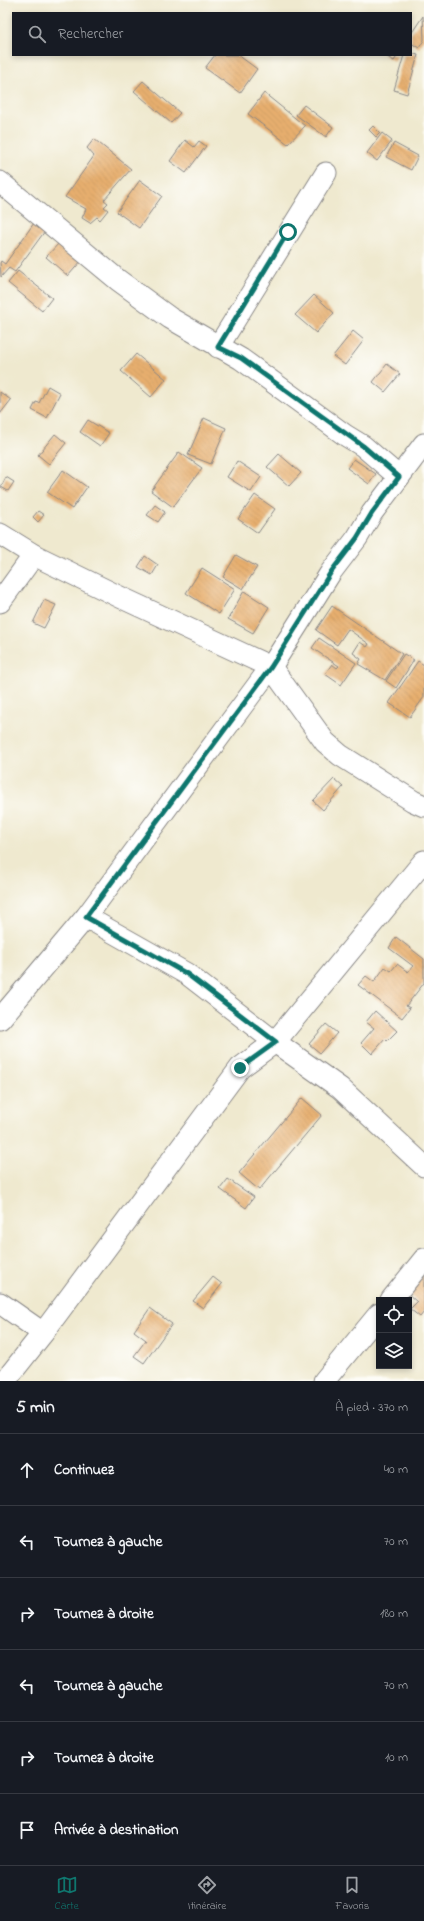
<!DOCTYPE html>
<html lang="fr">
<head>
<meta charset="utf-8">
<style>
  :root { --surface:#171b24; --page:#20242c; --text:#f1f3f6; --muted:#9ea1a6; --line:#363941; --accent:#0f766e }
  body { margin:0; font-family:"Indie Flower",sans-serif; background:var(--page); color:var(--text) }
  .controls { position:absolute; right:12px; bottom:12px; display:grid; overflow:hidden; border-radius:0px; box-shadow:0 2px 6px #0003 }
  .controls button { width:36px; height:36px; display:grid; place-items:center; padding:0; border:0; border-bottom:1px solid var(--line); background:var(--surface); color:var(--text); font:20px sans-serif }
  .stop { position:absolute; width:12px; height:12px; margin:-9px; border:3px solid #0f766e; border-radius:50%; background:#fff }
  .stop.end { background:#0f766e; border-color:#fff; box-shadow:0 1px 4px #0008 }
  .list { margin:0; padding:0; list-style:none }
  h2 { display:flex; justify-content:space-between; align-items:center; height:52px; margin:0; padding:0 16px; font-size:17px }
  h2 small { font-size:13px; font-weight:400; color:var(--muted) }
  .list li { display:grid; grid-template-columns:26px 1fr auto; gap:12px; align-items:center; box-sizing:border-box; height:72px; padding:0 16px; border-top:1px solid var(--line) }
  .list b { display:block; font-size:15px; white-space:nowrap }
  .list em { font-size:13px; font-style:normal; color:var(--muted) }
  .icon { flex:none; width:22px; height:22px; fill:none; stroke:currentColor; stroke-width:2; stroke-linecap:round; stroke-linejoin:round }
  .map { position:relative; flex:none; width:424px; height:1381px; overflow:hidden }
  .search { position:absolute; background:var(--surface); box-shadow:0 2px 6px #0003; left:12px; right:12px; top:12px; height:44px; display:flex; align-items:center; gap:10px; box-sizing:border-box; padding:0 14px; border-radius:0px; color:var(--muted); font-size:15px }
  .sheet { height:484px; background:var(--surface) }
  nav { display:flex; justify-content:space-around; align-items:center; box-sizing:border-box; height:56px; border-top:1px solid var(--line); background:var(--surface); font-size:11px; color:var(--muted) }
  nav a { display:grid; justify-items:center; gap:2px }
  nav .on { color:var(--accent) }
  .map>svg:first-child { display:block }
  .building { fill:url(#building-back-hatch) }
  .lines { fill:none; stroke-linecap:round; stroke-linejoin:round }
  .street-casing { stroke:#888685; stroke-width:23 }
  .street { stroke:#fff; stroke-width:21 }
  .route { stroke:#0f766e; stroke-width:5 }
</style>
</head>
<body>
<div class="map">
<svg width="424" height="1381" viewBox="0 0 424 1381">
  <defs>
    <pattern id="building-back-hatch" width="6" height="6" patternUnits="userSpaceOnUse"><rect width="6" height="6" fill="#e7af6e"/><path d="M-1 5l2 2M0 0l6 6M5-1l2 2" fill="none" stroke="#c69660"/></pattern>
  </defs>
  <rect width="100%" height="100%" fill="#fdfcf7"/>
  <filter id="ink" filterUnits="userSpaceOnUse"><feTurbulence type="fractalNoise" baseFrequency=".025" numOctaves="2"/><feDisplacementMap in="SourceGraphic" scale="8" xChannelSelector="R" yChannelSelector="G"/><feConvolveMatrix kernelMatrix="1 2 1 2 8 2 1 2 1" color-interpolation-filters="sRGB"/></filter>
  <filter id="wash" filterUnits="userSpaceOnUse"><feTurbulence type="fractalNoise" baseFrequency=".012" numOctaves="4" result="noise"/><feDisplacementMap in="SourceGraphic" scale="16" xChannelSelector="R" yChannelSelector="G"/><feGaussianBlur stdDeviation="0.9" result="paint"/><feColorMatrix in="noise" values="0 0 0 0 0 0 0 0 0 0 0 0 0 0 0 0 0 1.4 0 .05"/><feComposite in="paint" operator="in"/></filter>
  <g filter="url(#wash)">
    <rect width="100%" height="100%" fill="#efe9cf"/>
    <g id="blocks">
      <g class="building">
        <path d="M423 16 424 40 419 48 411 43V34Z"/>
        <path d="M411 53 418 55 407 94 394 90 404 55H411Z"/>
        <path d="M215 55H238L257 69 240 93 205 68Z"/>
        <path d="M384 55H398L394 61Z"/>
        <path d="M143 81 180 113 171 123 134 91Z"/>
        <path d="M264 93 305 126 288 144 248 114Z"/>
        <path d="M304 105 333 127 326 137 296 115Z"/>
        <path d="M373 126 380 133 376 137 369 130Z"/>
        <path d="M382 133 392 141 377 161 367 153Z"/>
        <path d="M94 139 131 169 104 200 108 203 104 207 108 210 100 220 97 217 90 223 82 218 86 209 65 197 94 156 87 148Z"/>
        <path d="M185 140 194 147 199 141 206 146 186 173 170 161Z"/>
        <path d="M394 143 418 156 411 170 386 157Z"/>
        <path d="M140 180 162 196 139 228 117 212Z"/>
        <path d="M34 223 45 231 15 272 9 268 1 277 0 263 1 261 5 264Z"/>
        <path d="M60 242 82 260 68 276 46 257Z"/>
        <path d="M18 271 52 298 42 311 8 283Z"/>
        <path d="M314 295 334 313 316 333 295 315Z"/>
        <path d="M353 331 364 340 345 365 333 356Z"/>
        <path d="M136 354 166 379 151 397 121 371Z"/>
        <path d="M387 364 400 374 385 392 373 382Z"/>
        <path d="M48 386 60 393 47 418 32 410 36 402 39 403Z"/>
        <path d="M0 392 11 400 0 414Z"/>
        <path d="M204 418 226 428 211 464 188 455Z"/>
        <path d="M88 420 109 433 100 446 80 432Z"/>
        <path d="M55 434 66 443 49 464 38 455Z"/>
        <path d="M179 452 202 468 173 507 151 491Z"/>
        <path d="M279 454 301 473 289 486 267 467Z"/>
        <path d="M354 459 376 474 369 484 347 468Z"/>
        <path d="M237 461 261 477 251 492 227 477Z"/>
        <path d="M63 470 87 487 72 509 47 492Z"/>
        <path d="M6 477 14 482 8 491 1 487Z"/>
        <path d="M255 495 275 509 258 533 238 519Z"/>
        <path d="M155 505 165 512 158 522 147 515Z"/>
        <path d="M38 511 44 515 38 522 33 517Z"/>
        <path d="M236 555 257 567 243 589 223 577Z"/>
        <path d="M145 556 158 565 152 575 138 567Z"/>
        <path d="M202 568 235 589 219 614 186 593Z"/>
        <path d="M244 591 269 607 253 633 228 619Z"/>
        <path d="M44 600 56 605 44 628 33 623Z"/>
        <path d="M332 606 402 654 385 680 358 664 361 659 353 653 360 642 367 647 369 644 348 629 337 645 316 630Z"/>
        <path d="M319 638 356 663 341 685 325 674 332 664 337 668 339 666 312 648Z"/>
        <path d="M404 654 414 660 396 688 386 681Z"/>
        <path d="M418 661 424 665V697L410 717 389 703Z"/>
        <path d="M334 779 343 787 323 810 313 801Z"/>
        <path d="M396 937 424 959V983L406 1006 410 1008 402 1018 358 985 366 976 374 982 385 967 391 971 397 964 408 972 413 966 389 948Z"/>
        <path d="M375 1011 397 1031 387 1041 385 1039 372 1054 361 1043 374 1028 366 1022Z"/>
        <path d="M326 1024 337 1033 320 1053 309 1044Z"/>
        <path d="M302 1098 322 1115 259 1190 239 1173Z"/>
        <path d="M228 1179 254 1197 246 1208 220 1189Z"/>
        <path d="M424 1274V1312L420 1317 410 1309 417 1302 406 1292Z"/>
        <path d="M213 1277 222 1284 203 1308 193 1301Z"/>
        <path d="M150 1308 172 1324 144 1363 134 1356 146 1340 134 1331Z"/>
      </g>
    </g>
  </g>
  <g filter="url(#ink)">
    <use href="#blocks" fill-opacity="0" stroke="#888685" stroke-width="1"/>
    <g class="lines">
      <g class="street-casing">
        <g id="street">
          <path d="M0 182 118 280 170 318 241 359 345 435 363 446 399 477"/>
          <path d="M218 347 326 173"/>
          <path d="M0 534 34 555 120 597 271 667 325 742 340 755 413 801 424 806"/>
          <path d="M0 602 34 555"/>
          <path d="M86 917 187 974 275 1042 340 1088 424 1166"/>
          <path d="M0 1019 86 917 271 667 331 572 357 538 372 513 424 444"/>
          <path d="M391 1300 424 1259"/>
          <path d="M0 1303 43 1333"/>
          <path d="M5 1381 43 1333 240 1068 275 1042 424 861"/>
          <path d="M324 1381 379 1314"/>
        </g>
      </g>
      <use href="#street" class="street"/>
    </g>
  </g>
  <g class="lines" filter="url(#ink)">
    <path class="route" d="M240 1068 276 1042 187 974 86 917 271 667 331 572 357 538 372 513 399 477 363 446 241 358 218 347 288 232"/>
  </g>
</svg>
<div class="controls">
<button><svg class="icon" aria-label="locate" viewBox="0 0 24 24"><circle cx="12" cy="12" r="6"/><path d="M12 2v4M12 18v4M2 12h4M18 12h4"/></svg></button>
<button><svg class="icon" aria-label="layers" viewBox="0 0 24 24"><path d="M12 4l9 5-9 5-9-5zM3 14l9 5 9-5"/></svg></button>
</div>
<div class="stop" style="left:288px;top:232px"></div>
<div class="stop end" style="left:240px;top:1068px"></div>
<div class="search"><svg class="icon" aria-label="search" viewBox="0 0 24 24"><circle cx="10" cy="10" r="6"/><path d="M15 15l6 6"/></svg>Rechercher</div>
</div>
<section class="sheet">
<h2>5 min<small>À pied · 370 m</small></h2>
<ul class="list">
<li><svg class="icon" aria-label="ahead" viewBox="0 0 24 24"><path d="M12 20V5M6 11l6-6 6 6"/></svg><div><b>Continuez</b></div><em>40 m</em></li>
<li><svg class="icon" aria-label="left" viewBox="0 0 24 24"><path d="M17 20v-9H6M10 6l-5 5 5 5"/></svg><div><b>Tournez à gauche</b></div><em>70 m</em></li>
<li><svg class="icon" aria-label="right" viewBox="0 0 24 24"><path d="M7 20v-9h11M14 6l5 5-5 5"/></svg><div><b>Tournez à droite</b></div><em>180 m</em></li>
<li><svg class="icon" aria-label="left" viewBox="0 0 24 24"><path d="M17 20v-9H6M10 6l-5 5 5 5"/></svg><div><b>Tournez à gauche</b></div><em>70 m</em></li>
<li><svg class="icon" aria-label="right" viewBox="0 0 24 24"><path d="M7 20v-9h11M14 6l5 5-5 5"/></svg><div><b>Tournez à droite</b></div><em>10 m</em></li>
<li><svg class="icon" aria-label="arrive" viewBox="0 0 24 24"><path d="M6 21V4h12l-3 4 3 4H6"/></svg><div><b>Arrivée à destination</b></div></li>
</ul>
</section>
<nav>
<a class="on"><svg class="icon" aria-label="map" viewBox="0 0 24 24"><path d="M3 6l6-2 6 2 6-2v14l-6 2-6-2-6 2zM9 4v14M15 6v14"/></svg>Carte</a>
<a><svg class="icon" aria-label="directions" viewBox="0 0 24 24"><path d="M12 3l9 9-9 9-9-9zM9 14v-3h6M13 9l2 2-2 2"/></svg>Itinéraire</a>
<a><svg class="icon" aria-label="saved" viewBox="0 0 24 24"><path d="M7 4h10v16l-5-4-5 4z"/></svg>Favoris</a>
</nav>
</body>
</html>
